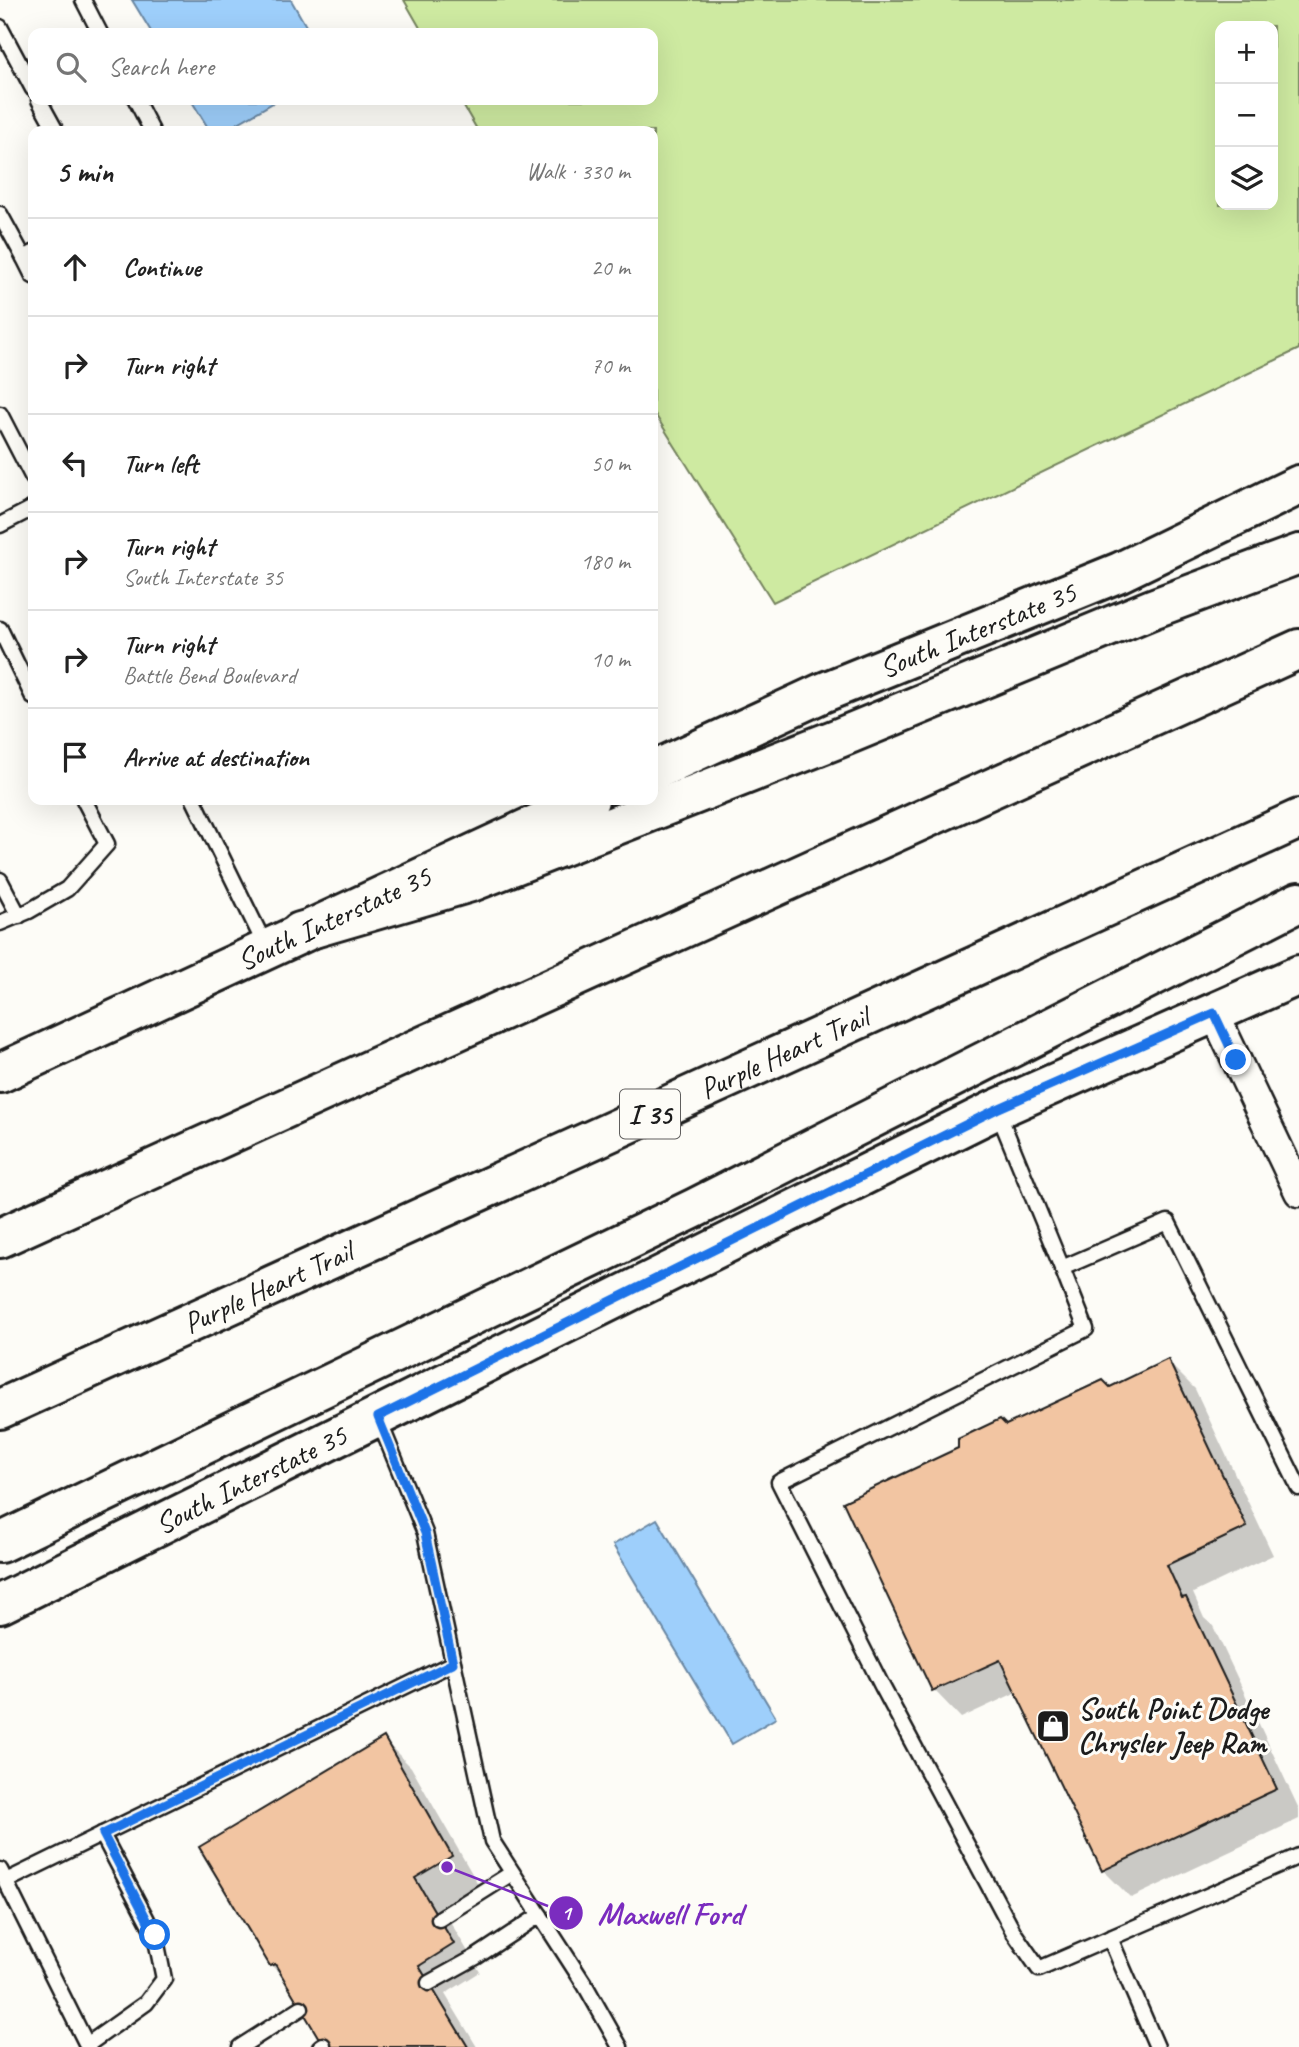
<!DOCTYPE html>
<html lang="en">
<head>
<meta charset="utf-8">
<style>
  :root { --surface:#fff; --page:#f2f2f2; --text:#222; --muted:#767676; --line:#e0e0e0 }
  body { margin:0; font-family:Caveat,sans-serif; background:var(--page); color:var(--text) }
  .controls { position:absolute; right:21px; top:21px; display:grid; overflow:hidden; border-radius:14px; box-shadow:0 7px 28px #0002 }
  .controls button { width:63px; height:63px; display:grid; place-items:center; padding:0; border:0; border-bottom:2px solid var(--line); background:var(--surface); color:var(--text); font:35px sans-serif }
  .stop { position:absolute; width:21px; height:21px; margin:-16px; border:5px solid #1a73e8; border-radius:50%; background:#fff }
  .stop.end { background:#1a73e8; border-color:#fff; box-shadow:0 2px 7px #0008 }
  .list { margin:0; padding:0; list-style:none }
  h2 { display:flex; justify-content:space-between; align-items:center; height:91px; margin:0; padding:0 28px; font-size:30px }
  h2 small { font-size:23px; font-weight:400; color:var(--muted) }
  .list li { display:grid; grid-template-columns:46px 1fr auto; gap:21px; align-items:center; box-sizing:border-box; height:98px; padding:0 28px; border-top:2px solid var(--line) }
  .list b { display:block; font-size:26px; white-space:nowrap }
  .list p { margin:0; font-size:23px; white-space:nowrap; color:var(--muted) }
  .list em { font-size:23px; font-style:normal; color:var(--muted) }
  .icon { flex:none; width:38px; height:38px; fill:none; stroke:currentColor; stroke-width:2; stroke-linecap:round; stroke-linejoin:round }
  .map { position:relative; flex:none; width:1299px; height:2047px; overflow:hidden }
  .search { position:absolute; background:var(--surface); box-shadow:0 7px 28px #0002; left:28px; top:28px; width:630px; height:77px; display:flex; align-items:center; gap:18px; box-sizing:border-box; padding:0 24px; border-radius:14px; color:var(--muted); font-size:26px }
  .panel { position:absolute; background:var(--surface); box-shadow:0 7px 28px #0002; left:28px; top:126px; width:630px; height:679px; border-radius:14px }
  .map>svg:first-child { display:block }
  .green { fill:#ceeaa1; stroke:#75835e; stroke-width:2; fill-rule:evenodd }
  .water { fill:#9ecffb; stroke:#6a87a2; stroke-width:2 }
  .shadow { fill:#0003 }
  .building { fill:#f2c5a2; stroke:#1c1c1c; stroke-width:2 }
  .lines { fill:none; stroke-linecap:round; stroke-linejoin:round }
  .service-casing { stroke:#1c1c1c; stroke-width:19 }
  .minor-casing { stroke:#1c1c1c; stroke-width:33 }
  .secondary-casing { stroke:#1c1c1c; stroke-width:44 }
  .motorway-casing { stroke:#1c1c1c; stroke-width:44 }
  .service { stroke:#fdfcf7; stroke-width:14 }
  .minor { stroke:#fdfcf7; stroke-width:28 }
  .secondary { stroke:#fdfcf7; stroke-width:38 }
  .motorway { stroke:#fdfcf7; stroke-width:38 }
  .route { stroke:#1a73e8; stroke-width:9 }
  .labels { text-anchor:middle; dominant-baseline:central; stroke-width:6; stroke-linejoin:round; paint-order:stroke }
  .shield { fill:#fdfcf7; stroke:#605f5e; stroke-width:2 }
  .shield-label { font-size:28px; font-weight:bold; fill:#1c1c1c }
  .street-label { font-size:30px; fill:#1c1c1c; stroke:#fdfcf7 }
  .poi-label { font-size:30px; font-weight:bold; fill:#1c1c1c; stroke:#fdfcf7; text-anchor:start }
  .leader { fill:none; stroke:#7b2cbf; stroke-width:2.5 }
  .callout-dot { fill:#7b2cbf; stroke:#fdfcf7; stroke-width:2.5 }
  .mark-label { font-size:21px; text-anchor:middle; font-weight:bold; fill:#fff }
  .callout-label { font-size:32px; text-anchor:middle; font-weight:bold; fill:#7b2cbf; stroke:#fdfcf7; stroke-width:6; stroke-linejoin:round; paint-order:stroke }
</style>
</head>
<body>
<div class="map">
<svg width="1299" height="2047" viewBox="0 0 1299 2047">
  <rect width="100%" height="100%" fill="#fdfcf7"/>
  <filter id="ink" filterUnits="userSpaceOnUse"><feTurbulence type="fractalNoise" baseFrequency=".0143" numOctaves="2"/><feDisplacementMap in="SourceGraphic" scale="14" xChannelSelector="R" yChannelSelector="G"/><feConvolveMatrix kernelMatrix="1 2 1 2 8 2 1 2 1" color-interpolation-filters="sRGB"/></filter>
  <g filter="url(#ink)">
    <path class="green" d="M404 0H1299V349L773 602 653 411V131H478L460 100H653V33H423ZM1220 26H1273V205H1220Z"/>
    <g class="water">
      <path d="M132 0H291L310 33H152Z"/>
      <path d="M191 100H278L224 131H210Z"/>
      <path d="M657 1519 776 1718 732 1744 613 1545Z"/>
    </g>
    <g class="shadow">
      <path d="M1168 1362 1195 1389 1273 1555 1193 1593 1204 1618 1213 1626 1299 1809V1819L1131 1898 1103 1870 1017 1692 961 1718 934 1690 845 1502 1006 1427 1110 1389Z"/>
      <path d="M383 1739 411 1767 478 1884 441 1906 480 1972 445 1994 477 2047H326L287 1981 271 1965Z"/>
    </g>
    <g class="building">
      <path d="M1168 1359 1247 1527 1167 1565 1182 1598 1186 1597 1277 1789 1102 1871 1000 1660 932 1691 843 1502 958 1448V1439L1000 1419 1006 1425 1103 1380 1110 1387Z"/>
      <path d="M384 1737 452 1856 415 1878 454 1944 419 1966 468 2047H324L275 1964 270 1966 199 1847Z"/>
    </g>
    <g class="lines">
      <g class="service-casing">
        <g id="service">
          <path d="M83 0 100 33"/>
          <path d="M0 27 33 89"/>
          <path d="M39 100 56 131"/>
          <path d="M136 100 152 131"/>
          <path d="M0 214 24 258"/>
          <path d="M33 253 24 258 33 276"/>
          <path d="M0 414 33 478"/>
          <path d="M0 525 33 508"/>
          <path d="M0 629 33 697"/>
          <path d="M194 800 266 947"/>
          <path d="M0 880 19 916"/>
          <path d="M0 923 29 911 67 889 107 844 84 800"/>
          <path d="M997 1110 1062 1268 1168 1222 1299 1488"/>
          <path d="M1062 1268 1086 1329 779 1482 882 1686 1014 1933 1039 1969 1299 1856"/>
          <path d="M378 1418 425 1533 492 1841 585 1985 620 2047"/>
          <path d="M0 1870 88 2047"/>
          <path d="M6 1881 453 1663"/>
          <path d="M439 1919 512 1873"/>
          <path d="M1110 1938 1157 2047"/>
          <path d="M429 1983 476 1957 540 1915"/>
          <path d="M87 2045 146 2003 164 1979 155 1935 102 1834"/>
          <path d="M240 2047 301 2008"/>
          <path d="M320 2047 323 2045"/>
        </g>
      </g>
      <g class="minor-casing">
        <path id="minor" d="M1214 1013 1299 1192"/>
      </g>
      <g class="secondary-casing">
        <g id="secondary">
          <path id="s1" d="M653 771 822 693 1120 572 1299 485"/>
          <path id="s2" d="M0 1073 589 800"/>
          <path id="s3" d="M0 1604 997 1109 1299 975"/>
        </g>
      </g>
      <g class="motorway-casing">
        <g id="motorway">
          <path d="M300 932 471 882 839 738 1152 609 1299 554"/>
          <path d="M0 1238 1299 649"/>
          <path id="s4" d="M0 1409 1299 819"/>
          <path d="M0 1543 695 1208 1299 902"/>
        </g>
      </g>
      <use href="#service" class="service"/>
      <use href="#minor" class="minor"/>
      <use href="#secondary" class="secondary"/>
      <use href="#motorway" class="motorway"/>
    </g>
  </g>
  <g class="lines" filter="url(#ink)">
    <path class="route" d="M155 1935 103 1834 453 1663 425 1533 378 1417 997 1109 1214 1013 1236 1060"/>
  </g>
  <defs>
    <g id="shop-square" transform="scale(1.75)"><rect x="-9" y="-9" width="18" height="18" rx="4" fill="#1c1c1c" stroke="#fdfcf7"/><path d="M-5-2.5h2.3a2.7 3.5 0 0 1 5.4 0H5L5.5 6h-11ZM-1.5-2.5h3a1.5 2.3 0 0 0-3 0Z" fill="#fff"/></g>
  </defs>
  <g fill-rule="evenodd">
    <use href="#shop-square" x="1053" y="1726"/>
  </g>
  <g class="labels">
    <rect class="shield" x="620" y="1089.5" width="60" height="49" rx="5"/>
    <g class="shield-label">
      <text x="650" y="1114">I 35</text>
    </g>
    <g class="street-label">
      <text stroke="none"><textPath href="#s1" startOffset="354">South Interstate 35</textPath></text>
      <text stroke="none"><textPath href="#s2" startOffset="368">South Interstate 35</textPath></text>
      <text stroke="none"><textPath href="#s4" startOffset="861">Purple Heart Trail</textPath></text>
      <text stroke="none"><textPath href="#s4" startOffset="294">Purple Heart Trail</textPath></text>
      <text stroke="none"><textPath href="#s3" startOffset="280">South Interstate 35</textPath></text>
    </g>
    <g class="poi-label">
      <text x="1078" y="1709">South Point Dodge<tspan x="1078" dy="34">Chrysler Jeep Ram</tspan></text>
    </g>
  </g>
  <path class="leader" d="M447 1867L566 1913"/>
  <g class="callout-dot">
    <circle cx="447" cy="1867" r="7"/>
    <circle cx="566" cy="1913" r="18"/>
  </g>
  <g class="mark-label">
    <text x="566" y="1920">1</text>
  </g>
  <g class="callout-label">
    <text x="670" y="1924">Maxwell Ford</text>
  </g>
</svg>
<div class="controls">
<button>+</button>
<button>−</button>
<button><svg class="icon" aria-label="layers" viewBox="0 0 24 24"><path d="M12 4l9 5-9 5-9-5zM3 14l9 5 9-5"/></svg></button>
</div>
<div class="stop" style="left:155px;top:1935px"></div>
<div class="stop end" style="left:1236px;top:1060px"></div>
<div class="search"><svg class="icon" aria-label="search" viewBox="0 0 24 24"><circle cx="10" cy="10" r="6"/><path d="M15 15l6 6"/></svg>Search here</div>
<section class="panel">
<h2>5 min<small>Walk · 330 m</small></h2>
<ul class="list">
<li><svg class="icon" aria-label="ahead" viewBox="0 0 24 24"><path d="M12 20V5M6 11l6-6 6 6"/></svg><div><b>Continue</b></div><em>20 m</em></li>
<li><svg class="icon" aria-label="right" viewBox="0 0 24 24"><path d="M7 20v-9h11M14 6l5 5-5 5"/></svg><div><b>Turn right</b></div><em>70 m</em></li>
<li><svg class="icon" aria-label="left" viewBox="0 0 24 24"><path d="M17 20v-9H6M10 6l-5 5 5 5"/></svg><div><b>Turn left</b></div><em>50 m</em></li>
<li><svg class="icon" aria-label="right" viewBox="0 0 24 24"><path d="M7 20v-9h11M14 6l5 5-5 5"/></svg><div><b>Turn right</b><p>South Interstate 35</p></div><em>180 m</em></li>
<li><svg class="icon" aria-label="right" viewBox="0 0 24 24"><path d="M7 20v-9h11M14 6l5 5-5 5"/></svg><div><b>Turn right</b><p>Battle Bend Boulevard</p></div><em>10 m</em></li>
<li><svg class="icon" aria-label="arrive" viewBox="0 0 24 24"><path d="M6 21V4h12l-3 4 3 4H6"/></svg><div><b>Arrive at destination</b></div></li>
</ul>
</section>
</div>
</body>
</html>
